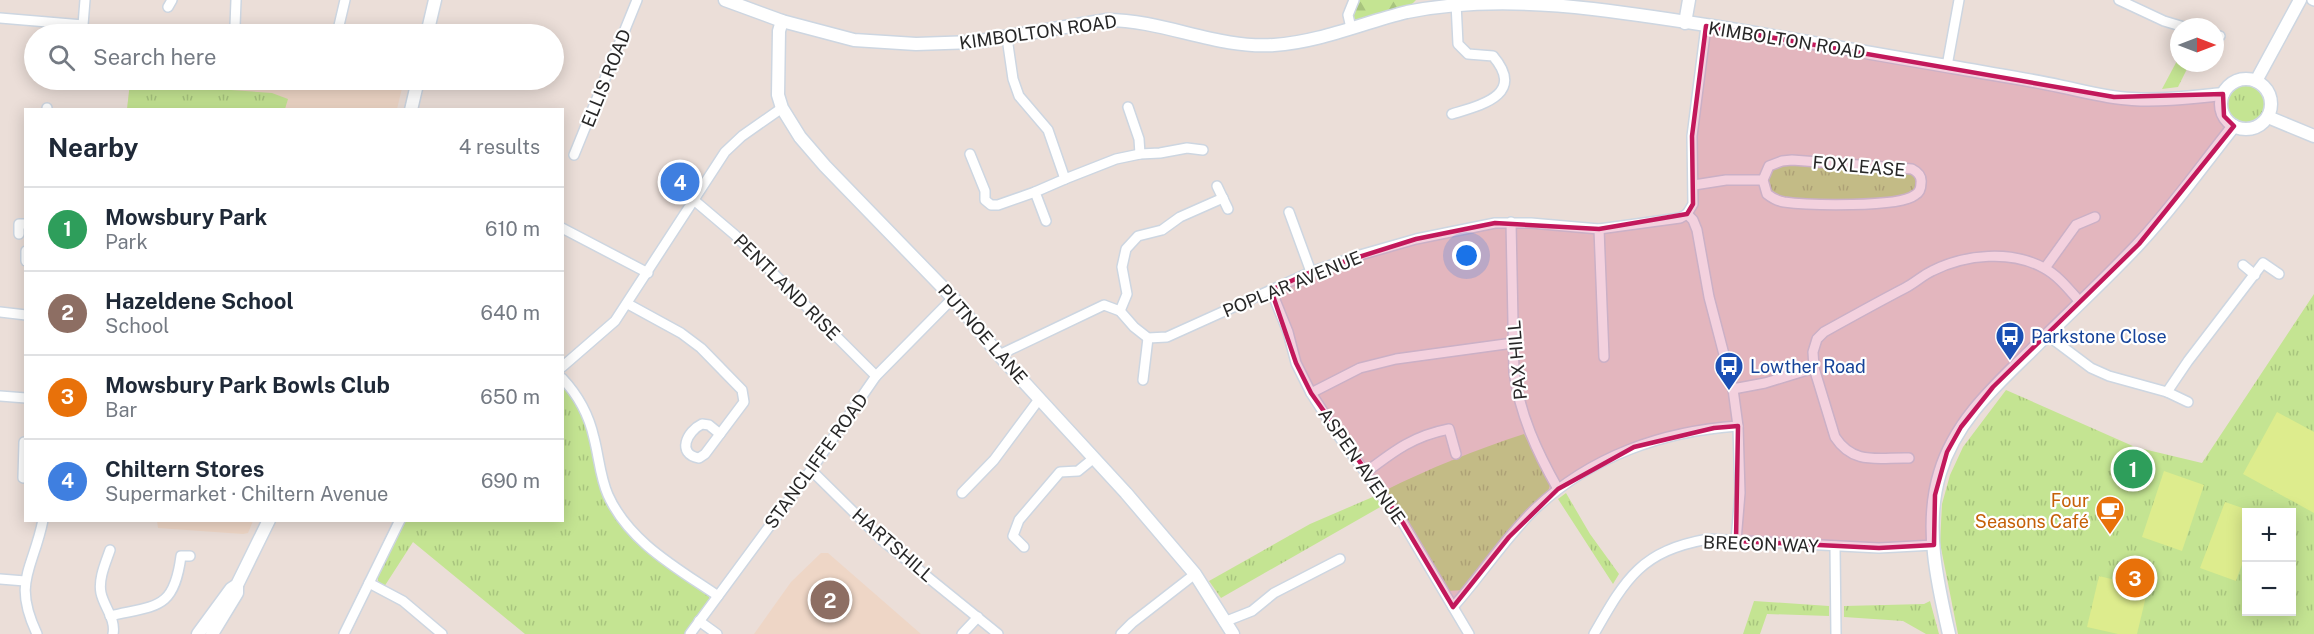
<!DOCTYPE html>
<html lang="en">
<head>
<meta charset="utf-8">
<style>
  :root { --surface:#fff; --page:#f6f6f7; --text:#1f2937; --muted:#747a83; --line:#e0e1e3; --accent:#318eff }
  body { margin:0; font-family:"Public Sans",sans-serif; background:var(--page); color:var(--text) }
  .controls { position:absolute; right:18px; bottom:18px; display:grid; overflow:hidden; border-radius:0px; box-shadow:0 3px 15px #0003 }
  .controls button { width:54px; height:54px; display:grid; place-items:center; padding:0; border:0; border-bottom:2px solid var(--line); background:var(--surface); color:var(--text); font:30px sans-serif }
  .compass { position:absolute; left:2170px; top:18px; width:54px; height:54px; border-radius:50%; background:var(--surface); box-shadow:0 3px 15px #0003; rotate:90deg }
  .you { position:absolute; left:1467px; top:256px; width:21px; height:21px; margin:-15px; border:4px solid #fff; border-radius:50%; background:#1a73e8; box-shadow:0 0 0 9px #1a73e833 }
  .badge { display:grid; place-items:center; width:39px; height:39px; border-radius:50%; background:var(--accent); color:#fff; font-size:20px; font-weight:700 }
  .pin { position:absolute; translate:-50% -50%; border:3px solid #fff; box-shadow:0 2px 6px #0006 }
  .list { margin:0; padding:0; list-style:none }
  h2 { display:flex; justify-content:space-between; align-items:center; height:78px; margin:0; padding:0 24px; font-size:26px }
  h2 small { font-size:20px; font-weight:400; color:var(--muted) }
  .list li { display:grid; grid-template-columns:39px 1fr auto; gap:18px; align-items:center; box-sizing:border-box; height:84px; padding:0 24px; border-top:2px solid var(--line) }
  .list b { display:block; font-size:22px; white-space:nowrap }
  .list p { margin:0; font-size:20px; white-space:nowrap; color:var(--muted) }
  .list em { font-size:20px; font-style:normal; color:var(--muted) }
  .icon { flex:none; width:33px; height:33px; fill:none; stroke:currentColor; stroke-width:2; stroke-linecap:round; stroke-linejoin:round }
  .map { position:relative; flex:none; width:2314px; height:634px; overflow:hidden }
  .search { position:absolute; background:var(--surface); box-shadow:0 3px 15px #0003; left:24px; top:24px; width:540px; height:66px; display:flex; align-items:center; gap:15px; box-sizing:border-box; padding:0 21px; border-radius:33px; color:var(--muted); font-size:22px }
  .panel { position:absolute; background:var(--surface); box-shadow:0 3px 15px #0003; left:24px; top:108px; width:540px; height:414px; border-radius:0px }
  .map>svg:first-child { display:block }
  .education { fill:#eed6c6 }
  .grass { fill:url(#grass-tufts); fill-rule:evenodd }
  .forest { fill:url(#forest-firs) }
  .pitch { fill:#ddec8d }
  .lines { fill:none; stroke-linecap:round; stroke-linejoin:round }
  .street-casing { stroke:#cdd6e1; stroke-width:12 }
  .secondary-casing { stroke:#cdd6e1; stroke-width:15 }
  .street { stroke:#fff; stroke-width:9 }
  .secondary { stroke:#fff; stroke-width:12 }
  .marked { fill:#c2185b; fill-opacity:0.2; stroke:#c2185b; stroke-width:4.5; stroke-linejoin:round }
  .labels { text-anchor:middle; dominant-baseline:central; stroke-width:4.5; stroke-linejoin:round; paint-order:stroke }
  .street-label { font-size:18px; fill:#272727; stroke:#fff }
  .transit-label { font-size:18px; fill:#164399; stroke:#fff; text-anchor:start }
  .food-label { font-size:18px; fill:#c56008; stroke:#fff; text-anchor:end }
</style>
</head>
<body>
<div class="map">
<svg width="2314" height="634" viewBox="0 0 2314 634">
  <defs>
    <pattern id="grass-tufts" width="24" height="20" patternUnits="userSpaceOnUse" patternTransform="scale(1.5)"><rect width="24" height="20" fill="#c4e492"/><path d="M3 7l-1-3M5 7V3M7 7l1-3M15 17l-1-3M17 17v-4M19 17l1-3" fill="none" stroke="#a8c47e"/></pattern>
    <pattern id="forest-firs" width="22" height="20" patternUnits="userSpaceOnUse" patternTransform="scale(1.5)"><rect width="22" height="20" fill="#c4e492"/><path d="M5 1l3.5 6h-7zM16 11l3.5 6h-7z" fill="#a8c47e"/></pattern>
  </defs>
  <rect width="100%" height="100%" fill="#ebded8"/>
  <g class="education">
    <path d="M130 80H404L397 109 127 110Z"/>
    <path d="M157 521V520L253 521 248 533 243 534 158 528Z"/>
    <path d="M821 553H828L921 634H754L791 582Z"/>
  </g>
  <g class="grass">
    <path d="M2179 57V63H2190L2178 87 2162 89Z"/>
    <circle cx="2246" cy="103" r="20"/>
    <path d="M130 83 272 93 288 99 285 109H127Z"/>
    <path d="M1778 164 1906 171 1914 174 1919 181 1916 190C1898 202 1797 205 1777 196 1772 195 1770 191 1767 187L1768 173Z"/>
    <path d="M2314 294V634H1958L1940 543 1942 504 1950 475 1963 447 2006 390 2135 447 2202 463ZM2246 512H2292V612H2246Z"/>
    <path d="M563 382 582 412 614 514 629 534 645 549 709 593V603L687 634H525L413 542 384 587 378 581V574L404 521 562 520Z"/>
    <path d="M1524 434 1550 485 1547 495 1464 590 1447 591 1413 531 1384 491C1430 468 1475 450 1524 434Z"/>
    <path d="M1566 493 1590 534 1619 574 1613 584 1558 499Z"/>
    <path d="M1375 496 1382 506 1221 598 1209 581 1310 524Z"/>
    <path d="M1754 601 1829 606V616L1767 614 1760 634H1743Z"/>
    <path d="M1930 601 1939 634H1926L1903 621 1844 617V606L1924 604Z"/>
  </g>
  <path class="forest" d="M1358 0H1416L1410 6 1357 21 1351 16Z"/>
  <g class="pitch">
    <path d="M2277 412 2314 432V513L2243 474Z"/>
    <path d="M2164 471 2204 485 2182 551 2142 537Z"/>
    <path d="M2225 502 2254 512H2246V553L2236 581 2200 568Z"/>
    <path d="M2099 576 2148 588 2137 634H2118L2087 627Z"/>
  </g>
  <g class="lines">
    <g class="street-casing">
      <g id="street">
        <path d="M2119 0 2164 21 2184 27"/>
        <path d="M2312 0 2314 1"/>
        <path d="M168 7 172 0"/>
        <path d="M0 18 83 25 85 0"/>
        <path d="M235 26 236 0"/>
        <path d="M1351 28 1348 15 1354 0"/>
        <path d="M337 34 345 0"/>
        <path d="M1007 38 1013 79 1019 96 1048 130 1065 179 1035 192 1046 221"/>
        <path d="M2215 39 2220 36"/>
        <path d="M1947 66 1959 0"/>
        <path d="M1128 107 1139 139 1140 154"/>
        <path d="M47 108V110"/>
        <path d="M1452 114C1481 105 1526 95 1493 56L1468 54 1458 44 1456 3"/>
        <path d="M970 154 985 191V200L991 205H998L1035 192"/>
        <path d="M574 155 637 0"/>
        <path d="M1792 160 1912 169C1918 172 1922 176 1921 183 1921 188 1919 193 1915 195 1899 208 1806 205 1784 202 1778 201 1772 198 1767 194L1763 180 1769 166 1782 161Z"/>
        <path d="M1065 179 1116 159 1140 154 1160 153 1187 148 1203 150"/>
        <path d="M1694 185 1726 180H1763"/>
        <path d="M1217 186 1228 209"/>
        <path d="M695 201 735 235 876 376"/>
        <path d="M1289 212 1311 272"/>
        <path d="M1687 214 1693 220 1697 230 1709 297 1733 389 1738 426 1740 493 1736 541"/>
        <path d="M1687 214 1693 204 1692 136 1706 26"/>
        <path d="M1511 222 1514 372C1520 415 1537 452 1558 489"/>
        <path d="M562 228 648 273"/>
        <path d="M1599 229 1604 357"/>
        <path d="M19 234V224H26"/>
        <path d="M26 251V261"/>
        <path d="M2243 265 2255 275"/>
        <path d="M2045 268 2076 225 2095 217"/>
        <path d="M1271 290 1288 332 1296 363 1311 393 1340 438 1403 523 1469 634"/>
        <path d="M628 304 681 333 701 348 742 390 744 402 720 434"/>
        <path d="M1120 311 1127 294 1122 267 1126 249 1138 236 1162 230 1180 217 1223 198"/>
        <path d="M0 312 26 315"/>
        <path d="M2047 335 2091 368 2109 376 2167 392 2188 361 2263 263 2279 274"/>
        <path d="M999 355 1104 305 1120 311 1134 327 1148 338 1167 337 1311 272 1360 255 1416 239 1495 223H1531L1599 229 1680 218 1687 214"/>
        <path d="M562 367 615 321 725 152 742 136 782 108"/>
        <path d="M562 378C578 395 589 415 594 438 599 457 600 477 608 495 629 542 677 568 718 596"/>
        <path d="M1143 380 1148 338"/>
        <path d="M1733 389 1765 383 1814 368"/>
        <path d="M2167 392 2188 402"/>
        <path d="M1311 393 1360 368 1396 359 1513 343"/>
        <path d="M0 396 26 398"/>
        <path d="M702 424 709 425 720 434 705 454 699 458C676 454 687 431 702 424Z"/>
        <path d="M1909 458C1879 457 1854 466 1835 437L1814 368 1813 352 1817 339 1824 332C1851 317 1878 302 1905 288 1915 283 1923 275 1932 271 1966 254 2011 250 2044 268 2059 276 2070 291 2081 303"/>
        <path d="M811 470 882 540 998 634"/>
        <path d="M1365 473C1394 451 1413 436 1449 429L1456 454"/>
        <path d="M23 478 24 442H26"/>
        <path d="M962 493 994 460 1040 398"/>
        <path d="M1835 546 1836 634"/>
        <path d="M1024 547 1013 536 1019 520 1060 472 1078 471 1094 458"/>
        <path d="M110 550C106 562 98 579 101 593 104 607 116 619 113 634"/>
        <path d="M0 579 25 581"/>
        <path d="M369 583 403 601 442 634"/>
        <path d="M1453 607C1481 576 1504 539 1535 509 1591 456 1663 431 1738 426"/>
        <path d="M110 616C157 605 174 610 181 556H190"/>
        <path d="M699 621 717 634"/>
        <path d="M1224 622 1252 611 1274 593 1340 559"/>
        <path d="M37 634C12 581 33 570 43 520"/>
        <path d="M344 634 400 520"/>
        <path d="M690 634 811 470 876 376 953 298"/>
        <path d="M962 634 978 617"/>
        <path d="M1121 634 1132 623 1195 574"/>
        <path d="M1594 634C1626 578 1641 551 1708 539L1879 548 1934 545"/>
      </g>
    </g>
    <g class="secondary-casing">
      <g id="secondary">
        <path d="M725 0 782 21 854 40 916 44 974 42 1107 20C1164 20 1217 49 1274 45 1320 42 1362 23 1407 12 1467 0 1533 2 1593 9 1716 24 1837 48 1959 68 1992 74 2026 79 2059 86 2083 91 2108 98 2132 99 2162 101 2193 97 2223 94"/>
        <path d="M782 21 779 31 778 95 782 108 800 137 825 166 953 298 999 355 1126 493 1195 574 1233 634"/>
        <path d="M1685 23 1689 0"/>
        <path d="M427 34 435 0"/>
        <circle cx="2246" cy="104" r="25"/>
        <path d="M2256 81 2300 0"/>
        <path d="M411 110 418 80"/>
        <path d="M2268 117 2314 136"/>
        <path d="M198 634 231 589 237 585 269 520"/>
        <path d="M212 634 237 593V585"/>
        <path d="M1949 634C1937 582 1924 525 1940 473 1955 422 1994 387 2031 351 2066 316 2103 282 2137 246 2172 209 2202 166 2234 126"/>
      </g>
    </g>
    <use href="#street" class="street"/>
    <use href="#secondary" class="secondary"/>
  </g>
  <path class="marked" d="M1706 26 2114 97 2223 94 2224 116 2234 126 2139 244 1993 387 1961 427 1947 452 1935 495 1934 545 1879 548 1736 541 1738 426 1714 428 1634 447 1558 489 1509 537 1453 607 1403 523 1311 393 1296 363 1271 290 1311 272 1416 239 1495 223 1599 229 1687 214 1693 204 1692 136Z"/>
  <defs>
    <g id="bus-pin" transform="scale(1.5)"><path d="M0 17L-7.5 6A9.5 9.5 0 1 1 7.5 6Z" fill="#1a4fb4" stroke="#fff"/><path d="M-5-6H5V4H4V6H2V4H-2V6H-4V4H-5ZM-3.5-4V0h7V-4ZM-3.5 1.2v1.5H-2V1.2ZM2 1.2v1.5H3.5V1.2Z" fill="#fff"/></g>
    <g id="cafe-pin" transform="scale(1.5)"><path d="M0 17L-7.5 6A9.5 9.5 0 1 1 7.5 6Z" fill="#e8710a" stroke="#fff"/><path d="M-5.5-4.5H6V0H3Q3 3.5 0 3.5H-2.5Q-5.5 3.5-5.5 0ZM3-3.2v2h1.7v-2ZM-6 4.5H4V6H-6Z" fill="#fff"/></g>
  </defs>
  <g fill-rule="evenodd">
    <use href="#bus-pin" x="2010" y="336"/>
    <use href="#bus-pin" x="1729" y="366"/>
    <use href="#cafe-pin" x="2110" y="510"/>
  </g>
  <g class="labels">
    <g class="street-label">
      <text transform="translate(1038 32) rotate(-8)">KIMBOLTON ROAD</text>
      <text transform="translate(1787 40) rotate(9)">KIMBOLTON ROAD</text>
      <text transform="translate(606 78) rotate(-68)">ELLIS ROAD</text>
      <text transform="translate(1859 166) rotate(5)">FOXLEASE</text>
      <text transform="translate(1292 284) rotate(-22)">POPLAR AVENUE</text>
      <text transform="translate(787 287) rotate(45)">PENTLAND RISE</text>
      <text transform="translate(983 334) rotate(49)">PUTNOE LANE</text>
      <text transform="translate(1517 360) rotate(-95)">PAX HILL</text>
      <text transform="translate(816 461) rotate(-54)">STANCLIFFE ROAD</text>
      <text transform="translate(1362 466) rotate(55)">ASPEN AVENUE</text>
      <text transform="translate(1761 544) rotate(2)">BRECON WAY</text>
      <text transform="translate(893 545) rotate(41)">HARTSHILL</text>
    </g>
    <g class="transit-label">
      <text x="2031" y="336">Parkstone Close</text>
      <text x="1750" y="366">Lowther Road</text>
    </g>
    <g class="food-label">
      <text x="2089" y="500">Four<tspan x="2089" dy="21">Seasons Café</tspan></text>
    </g>
  </g>
</svg>
<div class="controls">
<button>+</button>
<button>−</button>
</div>
<svg class="compass" viewBox="-18 -18 36 36"><path d="M0-13l5 13h-10z" fill="#e53935"/><path d="M0 13l5-13h-10z" fill="#747a83"/></svg>
<div class="you"></div>
<div class="pin badge" style="left:2133px;top:469px;background:#2e9e5b">1</div>
<div class="pin badge" style="left:830px;top:600px;background:#8d6e63">2</div>
<div class="pin badge" style="left:2135px;top:578px;background:#e8710a">3</div>
<div class="pin badge" style="left:680px;top:182px;background:#3f7fe0">4</div>
<div class="search"><svg class="icon" aria-label="search" viewBox="0 0 24 24"><circle cx="10" cy="10" r="6"/><path d="M15 15l6 6"/></svg>Search here</div>
<section class="panel">
<h2>Nearby<small>4 results</small></h2>
<ul class="list">
<li><span class="badge" style="background:#2e9e5b">1</span><div><b>Mowsbury Park</b><p>Park</p></div><em>610 m</em></li>
<li><span class="badge" style="background:#8d6e63">2</span><div><b>Hazeldene School</b><p>School</p></div><em>640 m</em></li>
<li><span class="badge" style="background:#e8710a">3</span><div><b>Mowsbury Park Bowls Club</b><p>Bar</p></div><em>650 m</em></li>
<li><span class="badge" style="background:#3f7fe0">4</span><div><b>Chiltern Stores</b><p>Supermarket · Chiltern Avenue</p></div><em>690 m</em></li>
</ul>
</section>
</div>
</body>
</html>
